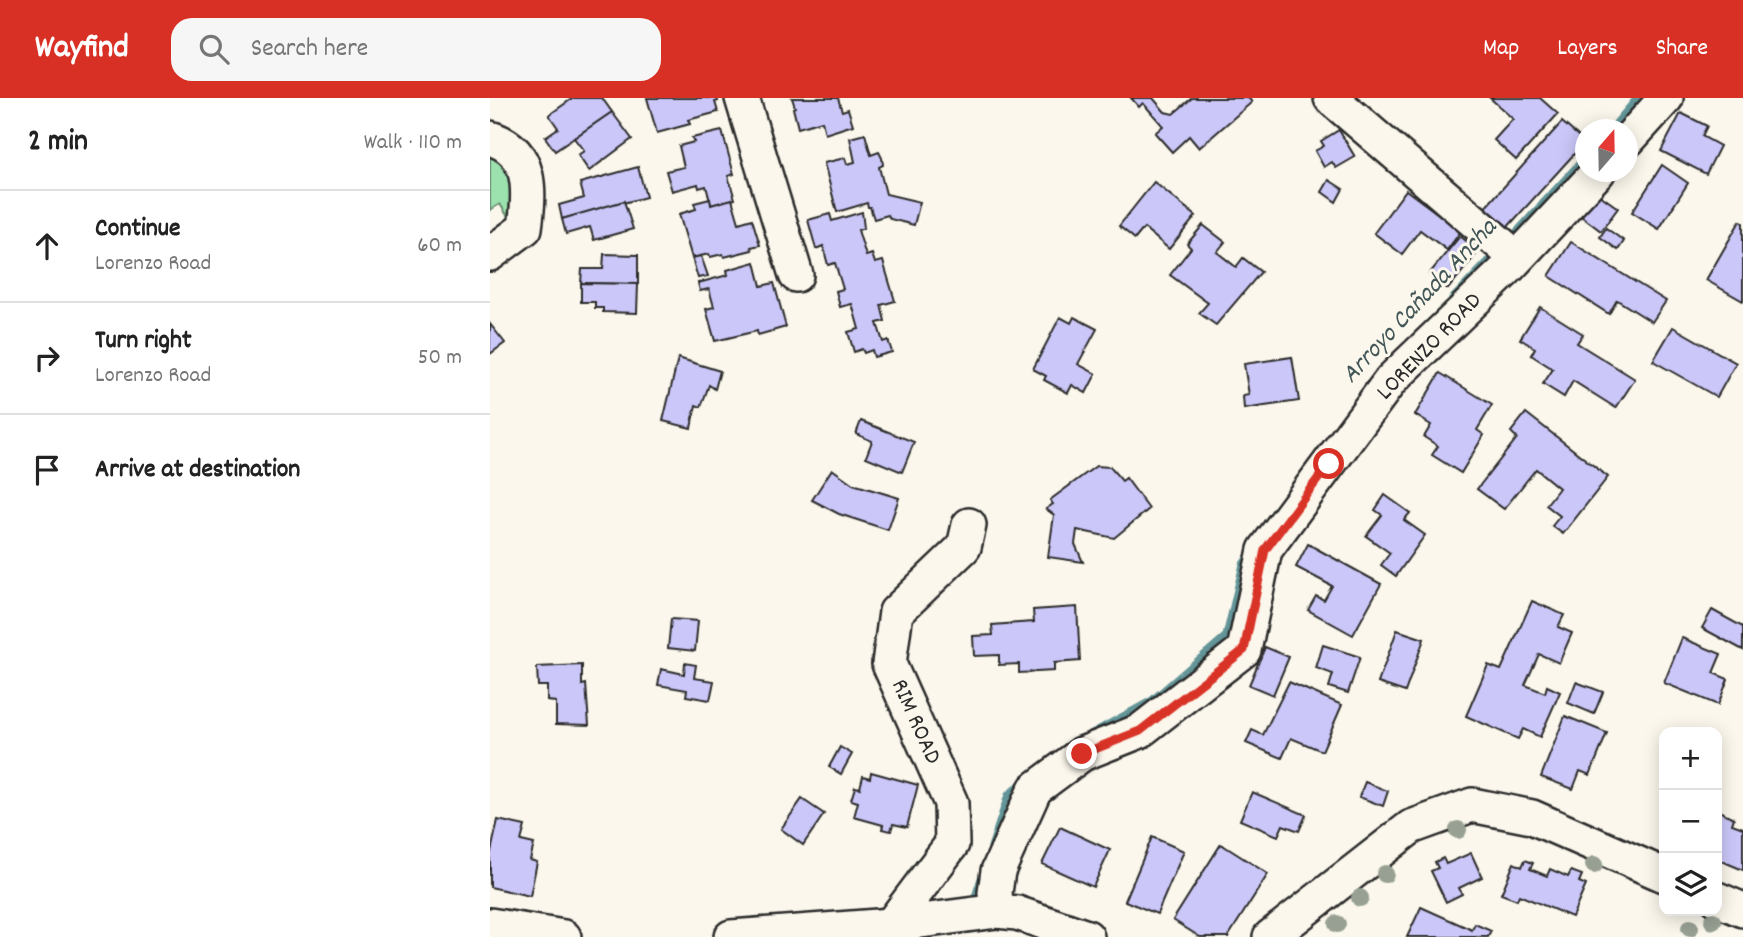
<!DOCTYPE html>
<html lang="en">
<head>
<meta charset="utf-8">
<style>
  :root { --surface:#fff; --page:#f6f6f6; --text:#222; --muted:#767676; --line:#e0e0e0; --accent:#d93025 }
  body { margin:0; font-family:Dekko,sans-serif; background:var(--page); color:var(--text) }
  .controls { position:absolute; right:21px; bottom:21px; display:grid; overflow:hidden; border-radius:14px; box-shadow:0 4px 18px #0003 }
  .controls button { width:63px; height:63px; display:grid; place-items:center; padding:0; border:0; border-bottom:2px solid var(--line); background:var(--surface); color:var(--text); font:35px sans-serif }
  .compass { position:absolute; left:1085px; top:21px; width:63px; height:63px; border-radius:50%; background:var(--surface); box-shadow:0 4px 18px #0003; rotate:20deg }
  .stop { position:absolute; width:21px; height:21px; margin:-16px; border:5px solid #d93025; border-radius:50%; background:#fff }
  .stop.end { background:#d93025; border-color:#fff; box-shadow:0 2px 7px #0008 }
  .list { margin:0; padding:0; list-style:none }
  h2 { display:flex; justify-content:space-between; align-items:center; height:91px; margin:0; padding:0 28px; font-size:30px }
  h2 small { font-size:23px; font-weight:400; color:var(--muted) }
  .list li { display:grid; grid-template-columns:46px 1fr auto; gap:21px; align-items:center; box-sizing:border-box; height:112px; padding:0 28px; border-top:2px solid var(--line) }
  .list b { display:block; font-size:26px; white-space:nowrap }
  .list p { margin:0; font-size:23px; white-space:nowrap; color:var(--muted) }
  .list em { font-size:23px; font-style:normal; color:var(--muted) }
  .icon { flex:none; width:38px; height:38px; fill:none; stroke:currentColor; stroke-width:2; stroke-linecap:round; stroke-linejoin:round }
  .map { position:relative; flex:none; width:1253px; height:839px; overflow:hidden }
  header { display:flex; align-items:center; gap:42px; box-sizing:border-box; height:98px; padding:0 35px; background:var(--accent); color:#fff }
  header strong { font-size:33px }
  nav { display:flex; gap:38px; margin-inline-start:auto; font-size:24px }
  .search { width:490px; height:63px; background:var(--page); display:flex; align-items:center; gap:18px; box-sizing:border-box; padding:0 24px; border-radius:21px; color:var(--muted); font-size:26px }
  main { display:flex }
  aside { flex:1; background:var(--surface) }
  .map>svg:first-child { display:block }
  .green { fill:#9ce2af; stroke:#64866d; stroke-width:2 }
  .lines { fill:none; stroke-linecap:round; stroke-linejoin:round }
  .stream { stroke:#649598; stroke-width:7 }
  .building { fill:#cbc7f9; stroke:#2b2b2b; stroke-width:2 }
  .minor-casing { stroke:#2b2b2b; stroke-width:38 }
  .minor { stroke:#fbf7ec; stroke-width:33 }
  .tree { fill:#98a094 }
  .route { stroke:#d93025; stroke-width:9 }
  .labels { text-anchor:middle; dominant-baseline:central; stroke-width:6; stroke-linejoin:round; paint-order:stroke }
  .street-label { font-size:24px; fill:#2b2b2b; stroke:#fbf7ec }
  .water-label { font-size:26px; font-style:italic; fill:#435758; stroke:#fbf7ec }
</style>
</head>
<body>
<header>
<strong>Wayfind</strong>
<div class="search"><svg class="icon" aria-label="search" viewBox="0 0 24 24"><circle cx="10" cy="10" r="6"/><path d="M15 15l6 6"/></svg>Search here</div>
<nav><a>Map</a><a>Layers</a><a>Share</a></nav>
</header>
<main>
<aside>
<h2>2 min<small>Walk · 110 m</small></h2>
<ul class="list">
<li><svg class="icon" aria-label="ahead" viewBox="0 0 24 24"><path d="M12 20V5M6 11l6-6 6 6"/></svg><div><b>Continue</b><p>Lorenzo Road</p></div><em>60 m</em></li>
<li><svg class="icon" aria-label="right" viewBox="0 0 24 24"><path d="M7 20v-9h11M14 6l5 5-5 5"/></svg><div><b>Turn right</b><p>Lorenzo Road</p></div><em>50 m</em></li>
<li><svg class="icon" aria-label="arrive" viewBox="0 0 24 24"><path d="M6 21V4h12l-3 4 3 4H6"/></svg><div><b>Arrive at destination</b></div></li>
</ul>
</aside>
<div class="map">
<svg width="1253" height="839" viewBox="0 0 1253 839">
  <rect width="100%" height="100%" fill="#fbf7ec"/>
  <filter id="ink" filterUnits="userSpaceOnUse"><feTurbulence type="fractalNoise" baseFrequency=".0143" numOctaves="2"/><feDisplacementMap in="SourceGraphic" scale="14" xChannelSelector="R" yChannelSelector="G"/><feConvolveMatrix kernelMatrix="1 2 1 2 8 2 1 2 1" color-interpolation-filters="sRGB"/></filter>
  <g filter="url(#ink)">
    <path class="green" d="M0 55 10 58 26 91 25 130 10 106 0 112Z"/>
    <g class="lines">
      <g class="stream">
        <path d="M1120 32 1147 0"/>
        <path d="M1018 143 1096 58"/>
        <path d="M962 201 1007 154"/>
        <path d="M600 636 662 602 736 538 753 466 760 456"/>
        <path d="M501 749 518 697 534 683"/>
        <path d="M483 805 492 777"/>
      </g>
    </g>
    <g class="building">
      <path d="M83 0H112L122 14 65 53 55 39 68 30 59 17Z"/>
      <path d="M157 0H227L228 3 225 4 228 14 198 22 200 26 167 35Z"/>
      <path d="M302 0H348L352 13 358 11 363 27 335 36 332 23 308 30 303 10 305 9Z"/>
      <path d="M641 0H663L675 14 683 16 702 0H758L762 4 709 50 699 38 682 54 665 35 673 28 653 5 649 9Z"/>
      <path d="M1000 0H1050L1068 16 1026 62 1004 42 1023 21Z"/>
      <path d="M122 14 142 41 99 73 88 57 94 53 84 40Z"/>
      <path d="M1191 15 1217 28 1212 38 1230 48 1216 76 1171 53Z"/>
      <path d="M1072 24 1095 44 1015 132 993 112Z"/>
      <path d="M849 32 865 59 846 70 842 64 834 69 825 53 834 48 831 43Z"/>
      <path d="M232 33 244 76 238 78 245 101 221 107 216 88 209 90 208 86 182 93 176 73 194 69 189 48 204 44 202 40Z"/>
      <path d="M375 36 381 57 389 54 392 60 393 67 389 69 396 96 430 104 424 127 400 121 398 117 384 121 380 109H378L377 105 347 114 334 65 355 60 357 66 365 64 360 40Z"/>
      <path d="M1172 67 1198 85 1169 131 1142 114Z"/>
      <path d="M148 69 156 99 72 121 69 107 94 100 90 85Z"/>
      <path d="M839 82 853 91 846 104 832 94Z"/>
      <path d="M664 84 706 118 679 151 654 130 645 141 629 128Z"/>
      <path d="M916 92 971 133 957 152 930 132 912 156 884 135Z"/>
      <path d="M1107 95 1128 110 1111 133 1091 118Z"/>
      <path d="M220 101 221 107 242 101 249 125 262 121 270 147 261 149 262 152 234 159 233 156 220 159 219 156 202 160 189 116 206 111 204 105Z"/>
      <path d="M134 103 143 131 104 142 100 129 76 136 72 121Z"/>
      <path d="M372 114 374 130 368 132 376 158 382 156 385 165 393 163 405 203 391 207 395 223 387 225 393 244 398 242 402 254 384 259 382 252 374 255 372 251 364 254 358 234 369 231 362 206 350 209 346 193 353 191 345 165 338 167 333 148 326 151 318 122 340 116 342 123Z"/>
      <path d="M1250 123 1253 125V203L1216 182Z"/>
      <path d="M713 127 735 144 727 154 746 169 753 160 771 174 726 227 709 215 718 205 680 177 701 150 697 146Z"/>
      <path d="M1116 130 1134 143 1128 152 1110 139Z"/>
      <path d="M970 138 989 153 958 191 939 176Z"/>
      <path d="M1081 144 1176 203 1162 224 1127 202 1119 216 1059 178Z"/>
      <path d="M114 156 148 157V186L91 185 92 171H113Z"/>
      <path d="M211 158 218 178 208 180 202 160Z"/>
      <path d="M265 164 271 188 284 185 296 229 268 237 267 233 225 243 216 211 224 209 219 191 210 193 208 185 238 177 237 172Z"/>
      <path d="M91 185 148 186 147 215 113 214V210H105V204H91Z"/>
      <path d="M1050 209 1093 236 1087 245 1145 281 1126 310 1083 283 1074 299 1053 286 1063 271 1041 257 1045 250 1030 241Z"/>
      <path d="M570 219 581 225 584 219 607 231 588 266 606 276 596 295 582 287 578 295 554 282 556 278 543 271Z"/>
      <path d="M0 226 15 245 0 256Z"/>
      <path d="M1183 229 1246 265 1227 299 1163 263Z"/>
      <path d="M802 259 809 303 754 311 753 298 759 297 754 266Z"/>
      <path d="M188 260 230 273 225 291 219 287 211 309 206 307 201 330 173 323Z"/>
      <path d="M950 275 1002 307 987 332 994 337 971 375 942 357 948 348 934 339 941 327 925 317Z"/>
      <path d="M1036 315 1118 379 1073 436 1062 428 1070 418 1056 407 1069 390 1046 371 1014 411 987 391 1027 340 1021 334Z"/>
      <path d="M371 323 424 344 412 374 376 359 382 343 366 336Z"/>
      <path d="M606 368 620 369 632 383 636 380 659 411 624 440 587 432 585 446 593 464 558 459 564 417 556 411 563 406 560 402Z"/>
      <path d="M342 371 363 386 409 400 398 432 349 416 322 402Z"/>
      <path d="M895 397 920 415 914 422 935 437 906 478 891 467 900 455 876 438 892 417 885 412Z"/>
      <path d="M818 446 891 486 863 537 818 512 826 498 834 502 842 488 806 469Z"/>
      <path d="M1042 503 1074 517 1068 529 1082 535 1069 565 1049 556 1035 587 1055 595 1057 588 1070 594 1050 639 1033 631 1028 641 976 618 998 567 1011 572Z"/>
      <path d="M587 509 590 563 564 565V573L529 575V566L509 567V557L484 558 483 538 503 537 502 527 544 524 543 512Z"/>
      <path d="M1222 512 1253 529V552L1212 530Z"/>
      <path d="M181 521 208 523 205 553 178 550Z"/>
      <path d="M907 532 934 541 915 594 888 585Z"/>
      <path d="M1192 540 1231 556 1223 575 1238 581 1228 607 1174 585Z"/>
      <path d="M833 547 870 559 858 595 839 589 843 576 826 570Z"/>
      <path d="M775 549 799 559 783 597 759 587Z"/>
      <path d="M195 565 206 567 204 580 224 583 220 602 196 598 197 592 168 587 171 571 194 576Z"/>
      <path d="M92 567V587L96 586 99 627 66 626V604L57 603V588H48L47 569Z"/>
      <path d="M799 584 852 607 832 653 801 640 792 660 756 645 762 632 773 637Z"/>
      <path d="M1086 584 1113 594 1104 616 1078 605Z"/>
      <path d="M1075 618 1117 635 1100 677 1090 673 1083 691 1051 679Z"/>
      <path d="M350 649 362 656 351 676 339 669Z"/>
      <path d="M381 674 428 687 417 729 403 726 401 733 392 731 393 727 364 719 368 704 361 702 365 689 370 690 373 678 380 680Z"/>
      <path d="M875 684 898 693 893 708 869 699Z"/>
      <path d="M762 694 816 717 809 733 793 727 788 738 750 722Z"/>
      <path d="M312 701 334 716 313 747 291 731Z"/>
      <path d="M1227 712 1244 720 1242 726 1253 730V772L1227 761Z"/>
      <path d="M8 722 35 728 31 743 44 746 40 762 47 764 40 798 0 789V758Z"/>
      <path d="M570 729 620 752 603 789 552 766Z"/>
      <path d="M662 739 694 753 667 816 635 803Z"/>
      <path d="M731 746 778 776 738 839H710L683 822Z"/>
      <path d="M981 755 992 779 969 790 972 796 956 804 941 773 948 770 945 764 953 760 956 766Z"/>
      <path d="M1035 762 1043 765 1040 771 1057 778 1060 771 1078 779 1081 773 1092 777 1089 784 1096 787 1082 819 1029 797 1027 802 1011 796 1024 765 1032 769Z"/>
      <path d="M931 809 982 832 985 826 1001 833 998 839H917Z"/>
    </g>
    <g class="lines">
      <g class="minor-casing">
        <g id="minor">
          <path d="M252 0 306 177"/>
          <path d="M841 0 1021 155"/>
          <path d="M0 40C43 53 40 93 35 130L0 156"/>
          <path d="M1138 42 1176 0"/>
          <path d="M1227 801 1253 812"/>
          <path d="M507 813 505 795 508 773 545 691 592 656 650 633 754 552 775 452 901 282 1019 169 1108 74"/>
          <path d="M0 827 74 839"/>
          <path d="M401 827 462 746 461 705 399 566 406 514 474 449 479 427"/>
          <path d="M241 839 401 827 507 813 527 815 597 839"/>
          <path d="M780 839 921 729 982 707 1042 719 1174 777"/>
        </g>
      </g>
      <use href="#minor" class="minor"/>
    </g>
    <g class="tree">
      <circle cx="968" cy="732" r="9"/>
      <circle cx="1104" cy="767" r="9"/>
      <circle cx="895" cy="776" r="9"/>
      <circle cx="870" cy="800" r="9"/>
      <circle cx="1223" cy="823" r="9"/>
      <circle cx="847" cy="826" r="9"/>
      <circle cx="1200" cy="830" r="9"/>
    </g>
  </g>
  <g class="lines" filter="url(#ink)">
    <path class="route" d="M592 656 650 633 754 552 775 452 839 366"/>
  </g>
  <g class="labels">
    <g class="street-label">
      <text transform="translate(940 249) rotate(-46)">LORENZO ROAD</text>
      <text transform="translate(425 624) rotate(66)">RIM ROAD</text>
    </g>
    <g class="water-label">
      <text transform="translate(930 204) rotate(-47)">Arroyo Cañada Ancha</text>
    </g>
  </g>
</svg>
<div class="controls">
<button>+</button>
<button>−</button>
<button><svg class="icon" aria-label="layers" viewBox="0 0 24 24"><path d="M12 4l9 5-9 5-9-5zM3 14l9 5 9-5"/></svg></button>
</div>
<svg class="compass" viewBox="-18 -18 36 36"><path d="M0-13l5 13h-10z" fill="#e53935"/><path d="M0 13l5-13h-10z" fill="#767676"/></svg>
<div class="stop" style="left:839px;top:366px"></div>
<div class="stop end" style="left:592px;top:656px"></div>
</div>
</main>
</body>
</html>
